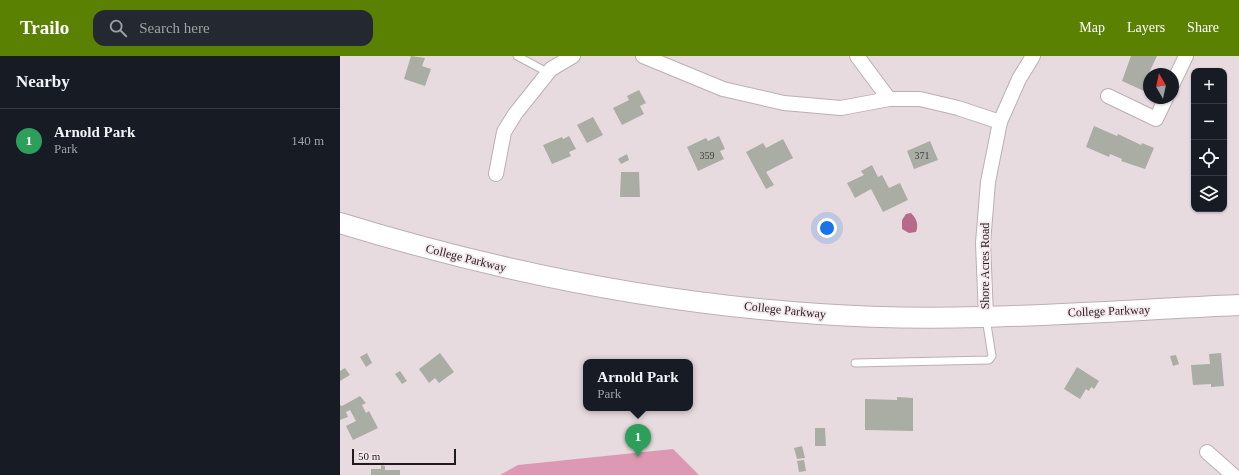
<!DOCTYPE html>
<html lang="en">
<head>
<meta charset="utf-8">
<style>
  :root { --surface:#171b24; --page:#242831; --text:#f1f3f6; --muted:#9ea1a6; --line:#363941; --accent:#5a8102 }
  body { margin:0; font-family:Georgia,serif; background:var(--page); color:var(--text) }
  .controls { position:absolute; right:12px; top:12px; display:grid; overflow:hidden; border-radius:8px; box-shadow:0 1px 3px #0004 }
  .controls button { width:36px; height:36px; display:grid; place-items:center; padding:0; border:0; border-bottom:1px solid var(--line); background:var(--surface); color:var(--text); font:20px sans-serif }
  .compass { position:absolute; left:803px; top:12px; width:36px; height:36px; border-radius:50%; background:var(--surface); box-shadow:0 1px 3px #0004; rotate:351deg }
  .scale { position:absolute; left:12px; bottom:10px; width:104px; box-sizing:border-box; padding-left:4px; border:2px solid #201b1d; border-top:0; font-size:11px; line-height:14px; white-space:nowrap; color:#201b1d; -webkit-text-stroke:3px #f5e8ec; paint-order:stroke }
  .you { position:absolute; left:487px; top:172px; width:14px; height:14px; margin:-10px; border:3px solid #fff; border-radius:50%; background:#1a73e8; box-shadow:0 0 0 6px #1a73e833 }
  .badge { display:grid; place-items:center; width:26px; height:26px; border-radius:50%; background:var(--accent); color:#fff; font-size:13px; font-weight:700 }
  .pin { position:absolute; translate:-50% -33px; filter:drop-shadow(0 1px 2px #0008) }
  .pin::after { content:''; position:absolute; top:21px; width:14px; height:12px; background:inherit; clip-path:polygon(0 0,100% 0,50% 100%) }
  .popup { position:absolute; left:243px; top:303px; width:110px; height:52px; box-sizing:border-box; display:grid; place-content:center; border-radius:8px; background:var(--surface); filter:drop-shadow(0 1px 3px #0005); font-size:13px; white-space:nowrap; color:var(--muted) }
  .popup b { font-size:15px; color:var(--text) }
  .popup::after { content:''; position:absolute; left:50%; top:100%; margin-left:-8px; border:8px solid transparent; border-top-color:var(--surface) }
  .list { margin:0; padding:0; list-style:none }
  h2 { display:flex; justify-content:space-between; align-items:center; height:52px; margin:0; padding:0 16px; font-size:17px }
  h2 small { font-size:13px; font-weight:400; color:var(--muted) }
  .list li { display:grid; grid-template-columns:26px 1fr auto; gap:12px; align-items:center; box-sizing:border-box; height:64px; padding:0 16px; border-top:1px solid var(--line) }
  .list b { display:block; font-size:15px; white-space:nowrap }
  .list p { margin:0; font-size:13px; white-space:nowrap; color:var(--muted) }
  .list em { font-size:13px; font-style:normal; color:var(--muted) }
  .icon { flex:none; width:22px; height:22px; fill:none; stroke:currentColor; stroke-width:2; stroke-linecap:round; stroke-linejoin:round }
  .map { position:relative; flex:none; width:899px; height:419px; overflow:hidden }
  header { display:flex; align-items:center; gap:24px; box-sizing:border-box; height:56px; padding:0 20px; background:var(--accent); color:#fff }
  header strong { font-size:19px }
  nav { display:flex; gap:22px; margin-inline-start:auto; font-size:14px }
  .search { width:280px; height:36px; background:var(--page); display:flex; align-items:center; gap:10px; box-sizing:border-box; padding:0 14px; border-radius:12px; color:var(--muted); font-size:15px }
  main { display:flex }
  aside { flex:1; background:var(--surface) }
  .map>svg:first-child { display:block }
  .green { fill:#dd99b3 }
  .water { fill:#b76a89 }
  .building { fill:#a9ada4 }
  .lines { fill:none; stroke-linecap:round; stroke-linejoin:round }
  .lane-casing { stroke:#bbafb3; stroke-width:9 }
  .street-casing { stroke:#bbafb3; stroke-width:16 }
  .secondary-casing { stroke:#bbafb3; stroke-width:22 }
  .lane { stroke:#fff; stroke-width:7 }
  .street { stroke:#fff; stroke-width:14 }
  .secondary { stroke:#fff; stroke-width:20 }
  .labels { text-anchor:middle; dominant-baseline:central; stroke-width:3.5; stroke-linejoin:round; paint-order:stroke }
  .number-label { font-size:10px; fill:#42403f }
  .street-label { font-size:12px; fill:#201b1d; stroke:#f5e8ec }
</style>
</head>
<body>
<header>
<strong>Trailo</strong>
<div class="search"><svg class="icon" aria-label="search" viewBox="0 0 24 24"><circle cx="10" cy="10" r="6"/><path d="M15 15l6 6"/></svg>Search here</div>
<nav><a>Map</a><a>Layers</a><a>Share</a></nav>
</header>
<main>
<aside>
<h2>Nearby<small></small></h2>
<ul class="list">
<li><span class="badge" style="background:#2e9e5b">1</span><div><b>Arnold Park</b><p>Park</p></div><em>140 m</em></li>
</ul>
</aside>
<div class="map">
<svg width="899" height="419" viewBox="0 0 899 419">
  <rect width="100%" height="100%" fill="#e8dbdf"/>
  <path class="green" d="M333 393 359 419H160L178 409Z"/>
  <path class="water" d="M571 157C576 162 579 168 576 176L569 177 562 173V164L566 158Z"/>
  <g class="building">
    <path d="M71 0 85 2 82 10 91 13 85 30 64 23Z"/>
    <path d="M791 0H817L807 21 809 23 804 35 782 25Z"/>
    <path d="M299 34 306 47 300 50 304 58 282 69 273 52 289 44 287 40Z"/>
    <path d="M253 61 263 79 247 87 237 69Z"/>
    <path d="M754 70 777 80 778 78 799 88 801 89 802 87 814 92 805 113 781 105 782 103 770 98 769 101 746 91Z"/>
    <path d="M229 80 236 93 229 96 231 100 212 108 203 89 222 81 223 83Z"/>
    <path d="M379 80 385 93 380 95 384 103 358 115 347 91 366 82 368 85Z"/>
    <path d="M443 83 453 102 426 116 434 129 426 133 406 96 423 87 426 92Z"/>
    <path d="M590 85 598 104 574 113 567 95Z"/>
    <path d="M287 98 289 104 281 108 278 103Z"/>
    <path d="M532 109 538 121 542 119 549 132 560 127 568 144 543 156 531 133 515 142 507 127 524 119 521 115Z"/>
    <path d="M281 116H299L300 141H280Z"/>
    <path d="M27 297 32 307 26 311 20 301Z"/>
    <path d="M100 297 114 316 99 327 95 322 89 327 79 313Z"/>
    <path d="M881 297 884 330 871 331V328L853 329 851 309 870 308 869 298Z"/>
    <path d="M836 299 839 308 833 310 830 300Z"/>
    <path d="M737 311 759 325 754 333 751 331 749 335 746 333 740 343 724 333Z"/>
    <path d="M5 312 10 319 0 325V315Z"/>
    <path d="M60 315 67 325 62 328 55 318Z"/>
    <path d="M20 340 26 347 22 349 26 357 29 355 38 372 13 384 6 370 16 365 10 354 6 356 8 361 0 364V349L2 350Z"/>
    <path d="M557 341 573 342V375L525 374V343L557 344Z"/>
    <path d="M475 372H485L486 390H475Z"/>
    <path d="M462 390 465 402 457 403 454 392Z"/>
    <path d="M464 404 466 415 459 416 457 405Z"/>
    <path d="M41 409 45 410V414H60V419H31V413H41Z"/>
  </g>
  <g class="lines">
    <g class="lane-casing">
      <g id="lane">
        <path d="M177 0 209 17"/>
        <path d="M515 307 649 304 652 300 646 262"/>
      </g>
    </g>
    <g class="street-casing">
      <g id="street">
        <path d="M303 0 383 33 444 47 501 52 549 43H580L618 52 660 66"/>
        <path d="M517 0 549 43"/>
        <path d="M833 27 846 0"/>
        <path d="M768 40 816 63 826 42"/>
        <path d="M156 118 164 76 175 58 211 13 233 0"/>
        <path d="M646 260 643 187 648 126 660 66 679 23 693 0"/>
        <path d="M867 396 893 419"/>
      </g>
    </g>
    <g class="secondary-casing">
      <path id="secondary" d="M0 167C156 215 316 247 479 258 618 268 760 255 899 249"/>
    </g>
    <use href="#lane" class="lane"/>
    <use href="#street" class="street"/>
    <use href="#secondary" class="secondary"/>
  </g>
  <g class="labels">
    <g class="number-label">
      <text x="367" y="99">359</text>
      <text x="582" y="99">371</text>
    </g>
    <g class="street-label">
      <text transform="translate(126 202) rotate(14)">College Parkway</text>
      <text transform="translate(645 210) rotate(-90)">Shore Acres Road</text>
      <text transform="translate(445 254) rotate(6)">College Parkway</text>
      <text transform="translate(769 255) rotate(-2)">College Parkway</text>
    </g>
  </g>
</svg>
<div class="controls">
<button>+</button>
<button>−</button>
<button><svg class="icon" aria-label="locate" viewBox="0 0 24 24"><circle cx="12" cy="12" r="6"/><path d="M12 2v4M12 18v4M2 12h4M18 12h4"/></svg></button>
<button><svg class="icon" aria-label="layers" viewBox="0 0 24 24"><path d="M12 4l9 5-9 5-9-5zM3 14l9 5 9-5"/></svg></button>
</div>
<svg class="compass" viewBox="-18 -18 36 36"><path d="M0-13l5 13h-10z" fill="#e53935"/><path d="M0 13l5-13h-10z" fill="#9ea1a6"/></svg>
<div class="scale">50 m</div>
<div class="you"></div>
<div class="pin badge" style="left:298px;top:401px;background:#2e9e5b">1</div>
<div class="popup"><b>Arnold Park</b>Park</div>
</div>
</main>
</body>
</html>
